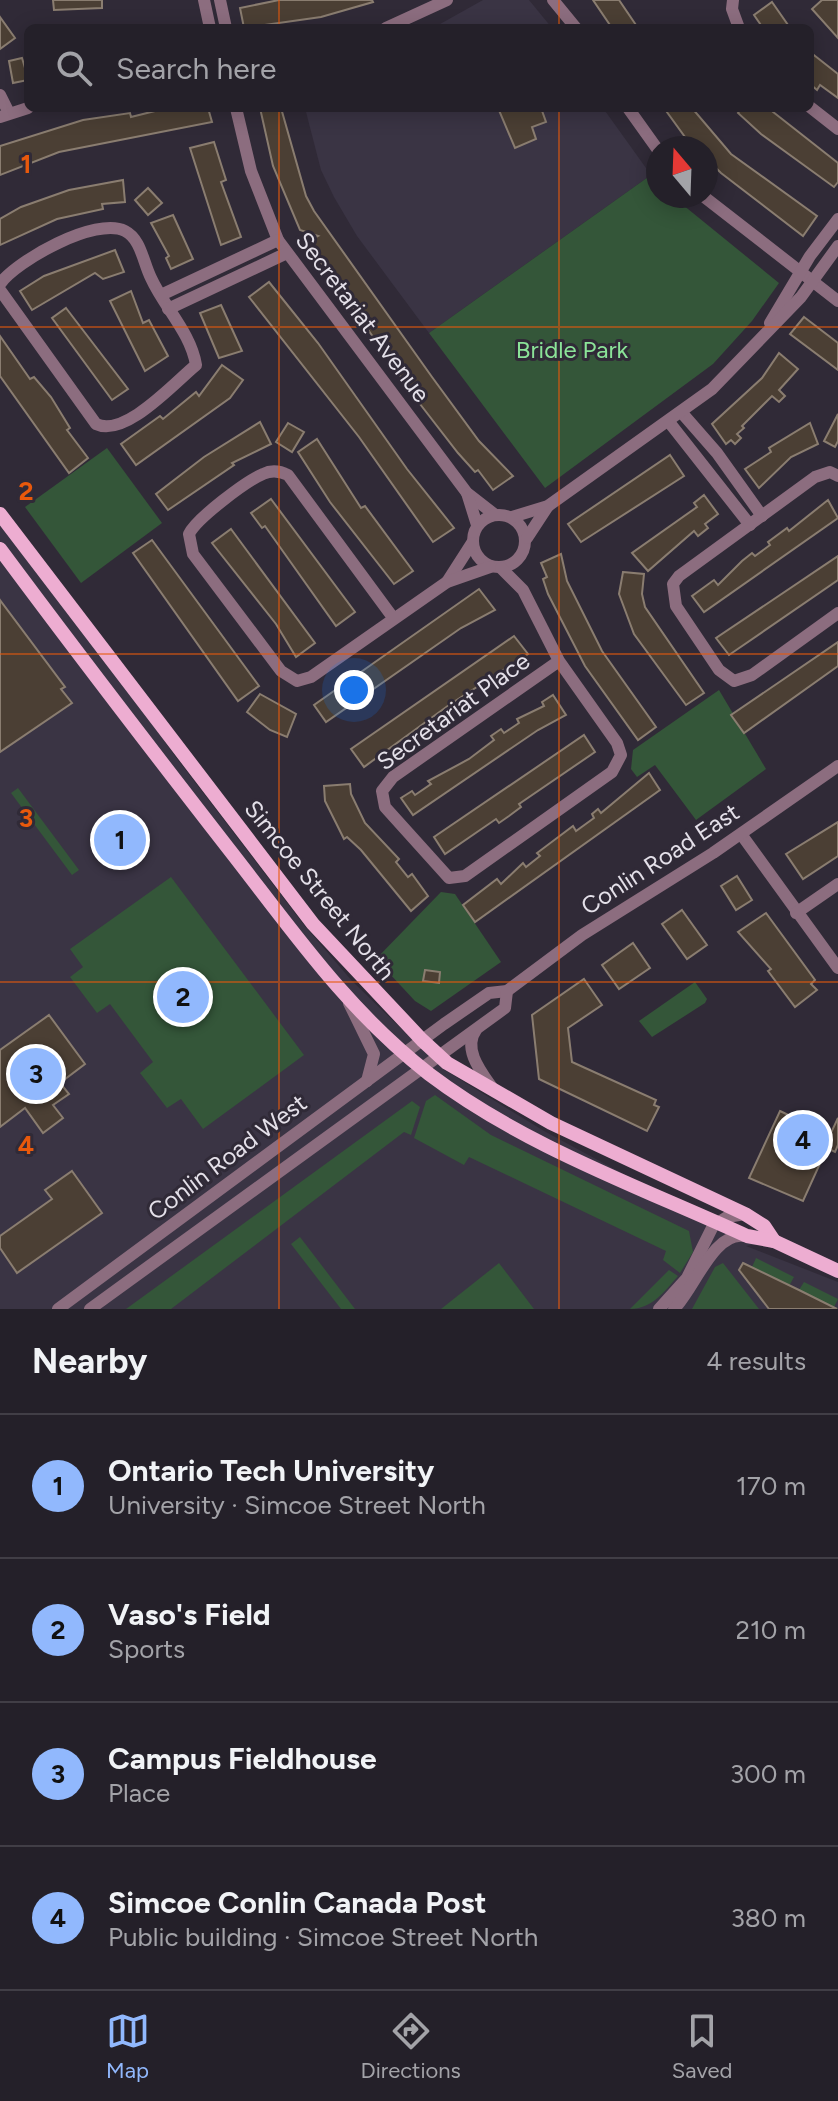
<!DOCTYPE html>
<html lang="en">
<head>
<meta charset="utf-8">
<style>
  :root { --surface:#242029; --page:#2c2831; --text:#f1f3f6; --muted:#a3a3a8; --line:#413e46; --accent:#91b8fd }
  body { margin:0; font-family:Figtree,sans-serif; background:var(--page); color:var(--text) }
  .compass { position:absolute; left:646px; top:136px; width:72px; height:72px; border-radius:50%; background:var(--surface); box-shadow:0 4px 20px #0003; rotate:341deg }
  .you { position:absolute; left:354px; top:690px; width:28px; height:28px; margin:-20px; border:6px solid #fff; border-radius:50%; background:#1a73e8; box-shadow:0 0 0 12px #1a73e833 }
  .badge { display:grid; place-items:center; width:52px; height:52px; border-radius:50%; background:var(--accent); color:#111; font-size:26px; font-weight:700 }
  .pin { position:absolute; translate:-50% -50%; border:4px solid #fff; box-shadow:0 2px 8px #0006 }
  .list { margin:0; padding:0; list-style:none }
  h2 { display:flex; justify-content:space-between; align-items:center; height:104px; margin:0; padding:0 32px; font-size:34px }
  h2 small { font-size:26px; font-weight:400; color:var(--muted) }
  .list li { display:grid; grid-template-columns:52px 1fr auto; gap:24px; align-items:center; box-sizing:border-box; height:144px; padding:0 32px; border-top:2px solid var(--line) }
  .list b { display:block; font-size:30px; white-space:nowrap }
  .list p { margin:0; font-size:26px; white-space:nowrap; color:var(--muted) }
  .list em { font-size:26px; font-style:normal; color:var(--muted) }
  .icon { flex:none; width:44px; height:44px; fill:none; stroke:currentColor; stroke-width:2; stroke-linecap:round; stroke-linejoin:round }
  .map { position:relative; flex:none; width:838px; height:1309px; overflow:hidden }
  .search { position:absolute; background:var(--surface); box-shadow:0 4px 20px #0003; left:24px; right:24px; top:24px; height:88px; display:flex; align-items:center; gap:20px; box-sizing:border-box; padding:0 28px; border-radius:12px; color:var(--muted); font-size:30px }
  .sheet { height:680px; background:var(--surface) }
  nav { display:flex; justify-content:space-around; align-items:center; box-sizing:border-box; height:112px; border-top:2px solid var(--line); background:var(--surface); font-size:22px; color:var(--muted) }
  nav a { display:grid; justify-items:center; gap:4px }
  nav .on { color:var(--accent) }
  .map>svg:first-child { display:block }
  .education { fill:#3a3444 }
  .green { fill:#345639 }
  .building { fill:#4b3f34; stroke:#8a7d70; stroke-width:2 }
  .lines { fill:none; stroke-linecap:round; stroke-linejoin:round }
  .minor { stroke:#8c6d7f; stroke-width:12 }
  .major { stroke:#edadd1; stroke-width:14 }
  .grid { fill:none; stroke:#e8590c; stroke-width:2; stroke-opacity:0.55 }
  .labels { text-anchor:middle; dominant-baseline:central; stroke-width:6; stroke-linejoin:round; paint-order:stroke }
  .street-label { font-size:24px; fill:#e4e0e9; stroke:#302a37 }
  .park-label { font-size:24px; fill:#8be398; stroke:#302a37 }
  .grid-label { font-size:26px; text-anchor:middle; font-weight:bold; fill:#e8590c; stroke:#302a37; stroke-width:6; stroke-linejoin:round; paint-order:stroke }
</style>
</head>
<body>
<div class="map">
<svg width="838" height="1309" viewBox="0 0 838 1309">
  <rect width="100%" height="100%" fill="#302a37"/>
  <g class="education">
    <path d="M483 0H529L552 28H433Z"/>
    <path d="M305 108H603L651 175 429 333 357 236 334 197 321 170Z"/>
    <path d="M0 511 175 756 304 925 352 981 443 1069 544 1131 696 1213 774 1241 746 1246 838 1282V1309H0Z"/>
  </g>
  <g class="green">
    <path d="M651 175 658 182V196H672L779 283 752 321 713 364 545 488 429 333Z"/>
    <path d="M107 448 162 523 81 583 25 507Z"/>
    <path d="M719 690 766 769 696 820 655 765 637 777 631 769 633 750Z"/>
    <path d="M18 788 79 870 72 875 11 793Z"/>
    <path d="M171 877 304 1055 203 1129 181 1099 167 1108 140 1073 153 1062 110 1004 97 1013 70 977 83 967 70 949Z"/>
    <path d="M441 892 455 894 501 962 431 1011 415 1001 376 959Z"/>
    <path d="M695 982 707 999 705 1003 652 1037 639 1021Z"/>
    <path d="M435 1095 491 1135 689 1231 693 1252 680 1273 663 1260 666 1251 469 1157 464 1165 414 1138 426 1101Z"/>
    <path d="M412 1101 420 1107 411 1135 404 1132 171 1309H126Z"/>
    <path d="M300 1237 355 1309H341L291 1244Z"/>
    <path d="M756 1258 794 1277 789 1286 752 1267Z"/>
    <path d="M499 1263 534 1309H441Z"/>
    <path d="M723 1263 759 1309H692L715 1267Z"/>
    <path d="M669 1270 678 1276C664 1292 652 1309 630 1309Z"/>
    <path d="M804 1282 838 1299 834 1307 799 1290Z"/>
  </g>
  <g class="building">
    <path d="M53 0H102V8L54 10Z"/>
    <path d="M279 0H372L373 2 321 17 244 28 240 8Z"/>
    <path d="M593 0H619L638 28H612Z"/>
    <path d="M822 0H838V38L812 9Z"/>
    <path d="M772 2 788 25 783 28H763L754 15Z"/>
    <path d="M0 17 15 38 0 49Z"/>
    <path d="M810 52 838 74V98L820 85 817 90 810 84Z"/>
    <path d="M22 58 25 68 28 67V80L13 83 9 61Z"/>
    <path d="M167 108H208L212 122 59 152 0 175V146L83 120 130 113 131 117Z"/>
    <path d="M260 108H281L306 196 314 211 432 377 479 441 513 476 493 490 478 470 475 472 458 453 420 404 320 261 308 241 318 236 300 230 273 166Z"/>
    <path d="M498 108H541L546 122 532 127 536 139 515 148Z"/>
    <path d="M664 108H692L731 154 817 216 803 236 721 173 706 158V148H693Z"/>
    <path d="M742 108H768L838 163V182L834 187 761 134 738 113Z"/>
    <path d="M214 142 226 180 221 182 241 237 221 245 190 148Z"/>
    <path d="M123 180 125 202 102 204 103 209 57 219 0 245V219L21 207 69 190Z"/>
    <path d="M148 188 162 203 148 215 135 200Z"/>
    <path d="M173 215 193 259 171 269 166 258 169 256 151 223Z"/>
    <path d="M115 250 124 272 103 279 95 273 32 310 20 291 44 276Z"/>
    <path d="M269 282 318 343 407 469 454 528 433 542 359 437 249 297Z"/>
    <path d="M131 291 143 323 149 320 168 356 145 371 110 301Z"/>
    <path d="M221 305 242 351 219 358 200 313Z"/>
    <path d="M66 308 128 389 112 400 52 318Z"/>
    <path d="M804 317 838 343V370L790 334Z"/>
    <path d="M0 336 30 379 34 377 51 397 70 428 67 430 88 458 69 473 0 376Z"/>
    <path d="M779 353 798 369 779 390 785 396 779 402 772 396 742 426 744 428 737 434 741 438 735 444 731 440 726 444 712 424 762 378Z"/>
    <path d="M222 365 243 380 230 398 136 465 121 444 160 416 163 419 196 392 199 396Z"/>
    <path d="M838 414V441L835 447 824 441Z"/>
    <path d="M260 422 271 444 232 463 234 465 168 510 156 494 204 457Z"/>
    <path d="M288 423 304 432 292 452 276 442Z"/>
    <path d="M810 423 818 444 791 457 759 488 745 469 771 452 769 448Z"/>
    <path d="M317 439 361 508 365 506 413 571 394 584 330 502 298 452Z"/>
    <path d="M670 455 684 476 581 542 568 524Z"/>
    <path d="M704 495 718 514 705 524 708 528 698 536 694 531 648 571 632 553 697 507 694 503Z"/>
    <path d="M271 499 355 612 336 626 265 526 262 528 251 513Z"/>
    <path d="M828 500 838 518 704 612 692 596 714 580 718 585 742 561 752 553 755 556 770 545 768 542 787 528 789 531Z"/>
    <path d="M231 529 315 643 296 657 276 624 212 543Z"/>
    <path d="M152 540 259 686 238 701 133 553Z"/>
    <path d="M561 554 567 581 602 651 656 727 638 740 585 666 548 594 543 579 547 577 541 563Z"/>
    <path d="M838 556V580L729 655 716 638Z"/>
    <path d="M623 572 644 574 642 594 645 607 704 693 686 705 634 634 619 594Z"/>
    <path d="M479 589 495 610 461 628 326 722 314 705Z"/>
    <path d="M0 600 65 687 61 689 72 703 0 752Z"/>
    <path d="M514 636 528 654 449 705 364 767 351 749Z"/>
    <path d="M838 642V666L744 733 731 715Z"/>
    <path d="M260 694 296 714 287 737 270 730 247 712Z"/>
    <path d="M553 695 566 715 538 730 413 815 401 798 412 791 415 795 431 784 428 781 469 759 494 740 491 736 501 729 504 733 519 723 517 719 544 706 542 702Z"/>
    <path d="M584 735 595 752 519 804 521 807 509 816 499 823 496 819 445 854 434 837Z"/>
    <path d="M649 773 660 790 475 922 463 905 497 879 501 884 523 863 526 867 540 856 537 853 573 826 576 831 594 818 592 814 598 809 601 813Z"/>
    <path d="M350 784 351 794 365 823 399 859 396 862 408 877 412 874 428 896 411 911 361 850 347 837 344 839 325 801 324 786Z"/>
    <path d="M838 822V856L803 879 786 854Z"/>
    <path d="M737 876 752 900 736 910 721 886Z"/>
    <path d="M682 910 707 945 687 959 662 924Z"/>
    <path d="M766 913 815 980 811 984 817 990 795 1007 768 971 771 969 738 932Z"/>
    <path d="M633 943 650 968 619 989 602 965Z"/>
    <path d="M425 970 440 972 439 983 423 981Z"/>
    <path d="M584 979 602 1005 568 1028 572 1062 656 1100 654 1105 659 1107 647 1131 539 1079 532 1015Z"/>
    <path d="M49 1015 85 1064 60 1083 69 1094 53 1105 63 1118 43 1133 25 1108 0 1127V1050Z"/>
    <path d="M780 1111 830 1135 838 1118V1145L835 1152 827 1148 803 1201 749 1178Z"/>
    <path d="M72 1171 102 1213 17 1273 0 1248V1236L52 1199 45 1190Z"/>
    <path d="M743 1263 799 1290 837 1309H769L739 1270Z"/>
  </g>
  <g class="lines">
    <g class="minor">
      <path d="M204 0 210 28"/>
      <path d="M220 0 226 28"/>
      <path d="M553 0 576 28"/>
      <path d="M733 0 732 9 739 28"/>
      <path d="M386 28 447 0"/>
      <path d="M0 95 9 113"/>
      <path d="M810 107 838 129"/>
      <path d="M236 108 251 171 278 240 467 493 494 514"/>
      <path d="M628 108 658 150"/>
      <path d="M0 117 28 108"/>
      <path d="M703 196 838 301"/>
      <path d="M0 284C16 261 96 216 125 231 141 239 143 262 151 278 164 307 191 333 196 365 174 383 125 438 96 424L0 290"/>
      <path d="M161 295 278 240"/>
      <path d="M168 309 287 253"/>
      <path d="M770 323 810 256 838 219"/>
      <path d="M682 413 717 453 762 516"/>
      <path d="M669 422 750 525"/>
      <path d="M838 476 830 472 815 477 679 576 673 584 676 606 719 670 734 681 752 675 838 613"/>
      <path d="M467 493 477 525"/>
      <circle cx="499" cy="541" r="26"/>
      <path d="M512 517 548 506 712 389 801 297 838 246"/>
      <path d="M527 538 548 506"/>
      <path d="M501 568 523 590 559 661 617 743 621 755 612 772 465 876 449 878 385 807 382 791 393 777 559 661"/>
      <path d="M447 582 472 543"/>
      <path d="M394 619 288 475C280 471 271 470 263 474 246 481 196 519 189 534L193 554 281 671 297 681 311 677 447 582 490 567"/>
      <path d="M741 834 838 968"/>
      <path d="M796 913 838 884"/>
      <path d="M349 1003 374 1054 367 1081"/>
      <path d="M476 1030C462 1049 482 1073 493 1089"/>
      <path d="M58 1309 444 1024 489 993 507 991 582 935 713 853 838 766"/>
      <path d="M90 1309 505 1008 507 991"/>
      <path d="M659 1309 687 1278 713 1226 727 1217 745 1214"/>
      <path d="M674 1309C694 1289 714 1231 744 1236"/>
    </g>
    <g class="major">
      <path d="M0 514 313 924 422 1040 447 1063 551 1123 745 1214 764 1226 774 1241"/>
      <path d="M0 549C75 650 151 749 228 848 293 931 345 1008 429 1074 524 1146 640 1187 747 1236L774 1241 838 1271"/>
    </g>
  </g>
  <path class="grid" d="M279 0V28M559 0V28M279 108V1309M559 108V1309M0 327H838M0 654H838M0 982H838"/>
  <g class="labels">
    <g class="street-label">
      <text transform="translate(363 317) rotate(53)">Secretariat Avenue</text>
      <text transform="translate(453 711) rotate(-36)">Secretariat Place</text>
      <text transform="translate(660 859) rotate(-33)">Conlin Road East</text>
      <text transform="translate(320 890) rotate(51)">Simcoe Street North</text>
      <text transform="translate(227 1157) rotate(-37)">Conlin Road West</text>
    </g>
    <g class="park-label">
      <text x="572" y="349">Bridle Park</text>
    </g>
  </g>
  <g class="grid-label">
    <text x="26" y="173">1</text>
    <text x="26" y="500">2</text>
    <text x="26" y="827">3</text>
    <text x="26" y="1154">4</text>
  </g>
</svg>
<svg class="compass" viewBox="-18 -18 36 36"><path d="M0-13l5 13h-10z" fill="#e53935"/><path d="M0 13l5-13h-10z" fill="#a3a3a8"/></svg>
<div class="you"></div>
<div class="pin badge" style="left:120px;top:840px">1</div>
<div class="pin badge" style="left:183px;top:997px">2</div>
<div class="pin badge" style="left:36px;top:1074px">3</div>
<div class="pin badge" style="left:803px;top:1140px">4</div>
<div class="search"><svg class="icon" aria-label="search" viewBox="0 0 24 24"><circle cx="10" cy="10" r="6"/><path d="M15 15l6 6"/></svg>Search here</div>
</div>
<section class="sheet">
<h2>Nearby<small>4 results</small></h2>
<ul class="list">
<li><span class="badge">1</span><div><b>Ontario Tech University</b><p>University · Simcoe Street North</p></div><em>170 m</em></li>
<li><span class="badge">2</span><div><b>Vaso's Field</b><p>Sports</p></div><em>210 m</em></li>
<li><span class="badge">3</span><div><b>Campus Fieldhouse</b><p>Place</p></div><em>300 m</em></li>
<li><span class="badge">4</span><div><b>Simcoe Conlin Canada Post</b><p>Public building · Simcoe Street North</p></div><em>380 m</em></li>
</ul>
</section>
<nav>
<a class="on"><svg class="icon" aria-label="map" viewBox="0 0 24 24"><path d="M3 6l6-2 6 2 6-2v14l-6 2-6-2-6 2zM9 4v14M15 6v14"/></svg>Map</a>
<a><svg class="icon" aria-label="directions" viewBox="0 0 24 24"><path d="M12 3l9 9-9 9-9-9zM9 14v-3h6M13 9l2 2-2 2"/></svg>Directions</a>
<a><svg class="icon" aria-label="saved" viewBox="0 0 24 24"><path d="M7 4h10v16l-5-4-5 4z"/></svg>Saved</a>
</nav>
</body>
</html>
